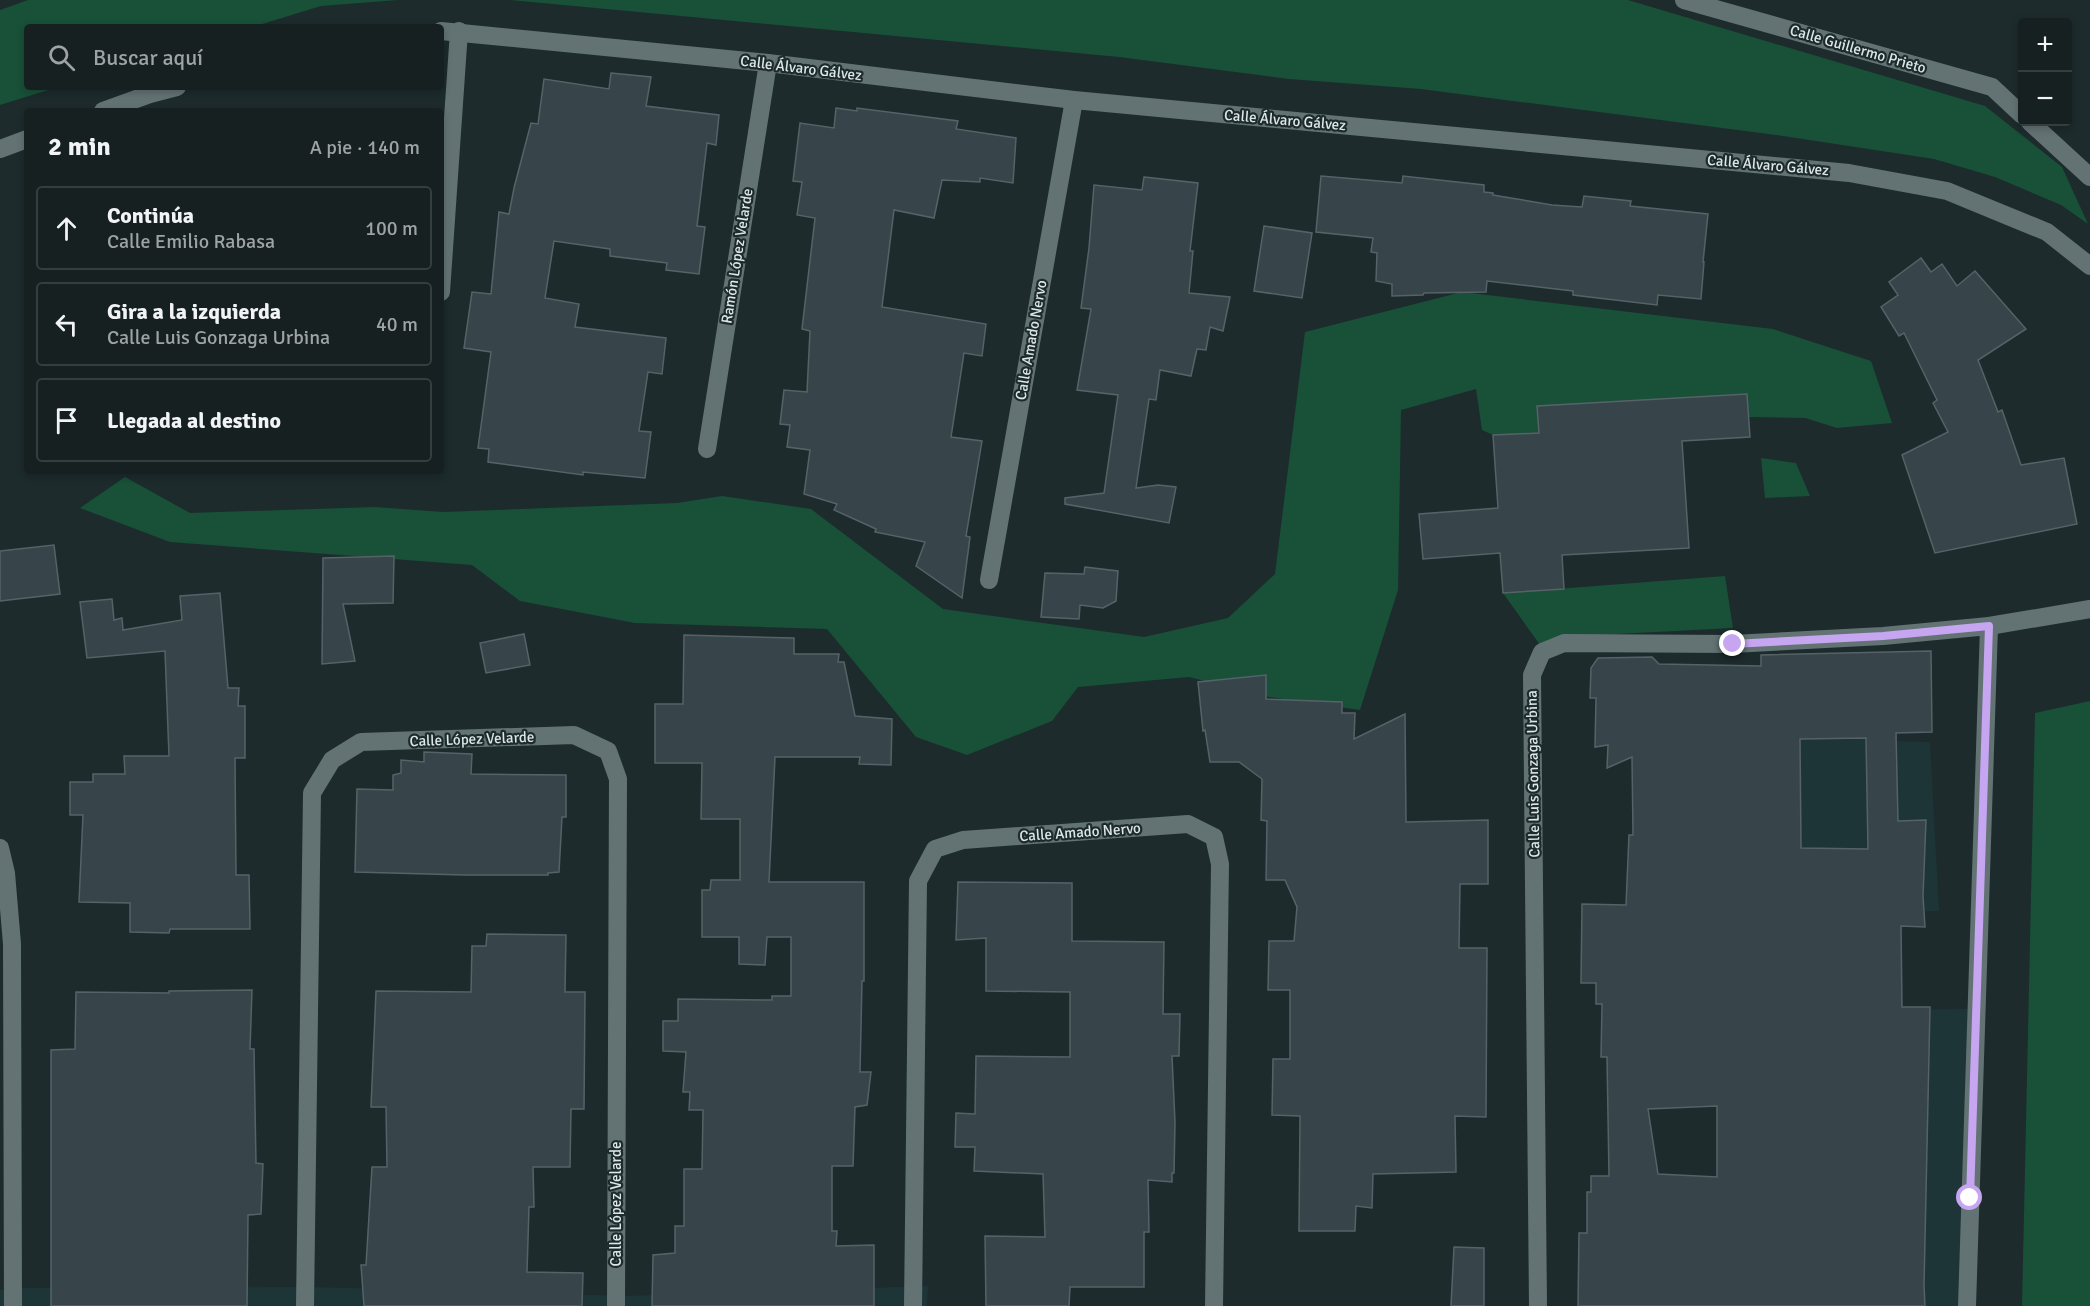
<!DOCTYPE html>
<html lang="es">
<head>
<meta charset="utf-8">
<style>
  :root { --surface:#162021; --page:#1f282a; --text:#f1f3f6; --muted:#9ea3a5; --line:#353e3f }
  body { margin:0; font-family:Signika,sans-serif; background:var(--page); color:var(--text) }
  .controls { position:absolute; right:18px; top:18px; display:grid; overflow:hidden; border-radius:6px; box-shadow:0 3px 9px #0003 }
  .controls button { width:54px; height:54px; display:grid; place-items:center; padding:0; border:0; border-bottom:2px solid var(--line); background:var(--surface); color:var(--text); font:30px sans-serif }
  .stop { position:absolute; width:18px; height:18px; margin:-14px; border:4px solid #c6a6f0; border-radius:50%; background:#fff }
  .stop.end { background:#c6a6f0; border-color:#fff; box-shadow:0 2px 6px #0008 }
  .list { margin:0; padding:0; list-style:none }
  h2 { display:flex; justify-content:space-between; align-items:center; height:78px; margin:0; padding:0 24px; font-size:26px }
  h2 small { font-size:20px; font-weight:400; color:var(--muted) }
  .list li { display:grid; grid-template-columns:39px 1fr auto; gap:18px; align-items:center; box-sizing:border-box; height:84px; margin:0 12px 12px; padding:0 12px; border:2px solid var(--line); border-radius:6px }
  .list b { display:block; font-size:22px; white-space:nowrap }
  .list p { margin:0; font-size:20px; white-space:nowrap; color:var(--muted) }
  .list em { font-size:20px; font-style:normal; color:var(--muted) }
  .icon { flex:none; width:33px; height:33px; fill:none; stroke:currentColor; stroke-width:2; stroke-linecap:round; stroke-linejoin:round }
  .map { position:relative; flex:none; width:2090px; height:1306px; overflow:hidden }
  .search { position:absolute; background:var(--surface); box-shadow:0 3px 9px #0003; left:24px; top:24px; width:420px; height:66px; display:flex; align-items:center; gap:15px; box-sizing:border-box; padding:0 21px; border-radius:6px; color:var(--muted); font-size:22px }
  .panel { position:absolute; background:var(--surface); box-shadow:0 3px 9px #0003; left:24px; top:108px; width:420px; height:366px; border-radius:6px }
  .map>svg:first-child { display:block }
  .built { fill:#1e3537 }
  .green { fill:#185038 }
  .building { fill:#374449; stroke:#556369; stroke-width:1.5; fill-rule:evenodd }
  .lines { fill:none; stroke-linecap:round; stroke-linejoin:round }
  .street { stroke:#637374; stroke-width:18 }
  .route { stroke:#c6a6f0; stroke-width:8 }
  .labels { text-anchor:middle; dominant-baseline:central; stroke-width:4.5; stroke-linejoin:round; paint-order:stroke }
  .street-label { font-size:15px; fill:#dde7e7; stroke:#1d2b2c }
</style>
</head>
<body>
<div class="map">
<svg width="2090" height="1306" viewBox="0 0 2090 1306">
  <rect width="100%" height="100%" fill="#1d2b2c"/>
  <g class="built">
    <path d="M1744 709 1884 741 1930 742 1939 911 1761 915Z"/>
    <path d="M1976 1009 1967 1306H1846L1837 1010Z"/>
    <path d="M928 1286 927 1306H0V1290L18 1288 309 1287 625 1296Z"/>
  </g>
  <g class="green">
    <path d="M28 0H398L321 6 252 27H27V87H58L0 105V10Z"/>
    <path d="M510 0H1628L1985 106 2062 167 2088 224 2061 205 1995 177 1934 159 1783 136 1421 89 1289 79 1119 57Z"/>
    <path d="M1462 292 1773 329 1871 361 1892 423 1837 428 1805 418 1748 417 1747 394 1537 407 1539 433 1493 435 1482 430 1476 389 1401 410 1398 590 1360 710 1263 696 1189 677 1078 687 1052 721 967 755 916 737 827 629 635 623 520 601 472 565 170 542 80 508 125 477 190 513 375 507 443 512 677 503 722 496 811 509 943 609 1144 637 1228 618 1275 574 1305 332Z"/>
    <path d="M1761 458 1796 463 1810 496 1765 498Z"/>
    <path d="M1725 576 1733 628 1560 637 1540 645 1503 593Z"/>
    <path d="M2090 701V1306H2022L2035 713Z"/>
  </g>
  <g class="building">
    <path d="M611 73 651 77 646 106 719 115 716 145 707 143 697 226 705 227 699 274 666 270 667 263 610 256V249L554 241 545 298 579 304 575 327 666 338 662 374 648 372 639 431 651 432 645 478 583 472V475L488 462 489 449 478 448 491 352 464 348 472 292 491 294 499 212 509 214 514 188 531 123 538 124 544 79 609 89Z"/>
    <path d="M836 108 857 111V108L958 121 956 129 1016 138 1013 183 980 178V182L942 180 934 218 894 210 882 307 986 324 982 356 964 353 951 437 982 441 966 536 970 537 962 598 916 566 925 542 875 532 876 529 834 510 837 504 804 494 810 450 787 447 790 425 780 424 784 390 807 392 810 331 802 329 815 218 797 215 802 182 793 181 800 123 834 128Z"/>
    <path d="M1321 176 1402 183 1403 176 1484 185V192L1493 193V195L1552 205 1582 207 1584 196 1631 201 1630 206 1708 214 1703 262H1704L1701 299 1658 295 1657 305 1573 295V291L1487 281 1486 292 1424 293 1423 295 1392 296V284L1376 281 1377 253 1371 252 1373 238 1316 232Z"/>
    <path d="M1144 177 1198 183 1190 251H1193L1189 293 1230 297 1223 331 1210 327 1206 350 1197 349 1191 376 1160 370 1156 400 1149 399 1136 488 1158 485 1176 487 1169 523 1065 504V498L1104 493 1118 395 1077 390 1091 309 1081 308 1089 248 1094 185 1142 190Z"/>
    <path d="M1264 226 1312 233 1302 298 1254 291Z"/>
    <path d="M1921 258 1931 272 1942 264 1957 286 1975 271 2026 329 1978 360 1998 412 2002 410 2021 465 2064 458 2077 524 1935 553 1902 455 1948 432 1933 403 1937 400 1904 333 1899 336 1881 307 1898 295 1889 282Z"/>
    <path d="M1747 394 1750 437 1682 441 1689 548 1562 555 1564 589 1503 593 1500 553 1423 559 1419 514 1498 508 1493 435 1539 433 1537 406Z"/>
    <path d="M54 545 60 594 0 601V551Z"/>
    <path d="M394 556 393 603 343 604 355 661 322 664 323 558Z"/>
    <path d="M1085 567 1118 571 1116 601 1103 608 1080 605 1079 619 1041 617 1045 573 1084 574Z"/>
    <path d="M220 593 228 688H239L238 706H245V758H235L236 875H249L250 929H170L169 933 130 932V903L79 902 83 815H70V782H93V774H125L124 756H169L165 651 87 658 80 602 112 599 114 620 122 618 123 630 182 620 180 596Z"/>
    <path d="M524 634 530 665 486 673 480 643Z"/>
    <path d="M684 635 794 638V654H839L838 662H844L855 716 892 719 891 765 859 764 860 757H775L769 882H864V981H862L860 1072H871L867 1105 855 1107 853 1166H832V1231H837L836 1246 874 1245V1306H652L653 1255 675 1253V1226H684V1169H702L703 1110H689L690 1092H683L686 1052 663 1051V1021H678V999L772 1000V996H791V937H767L765 965 739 964V937H702V890H710L711 880H740V819H701L702 763H655V704H683Z"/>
    <path d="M1931 651 1932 732 1896 733 1898 821 1926 820 1923 896 1925 927 1901 926 1902 1007H1930L1924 1286 1925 1306H1578L1579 1233H1587V1192H1591V1176H1609L1607 1057H1601L1602 1004H1596V983H1581L1582 904 1626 905 1629 835H1633L1632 757 1607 768 1608 745 1595 747 1596 698H1590L1591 668 1598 658 1652 657 1659 664 1761 666V655ZM1866 738 1868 849 1801 848 1800 739ZM1717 1106V1177L1658 1174 1648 1109Z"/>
    <path d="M1266 675V699L1342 702V713H1355L1354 739 1405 714 1406 822 1488 820V884H1460L1459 948H1487L1486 1117 1455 1116 1456 1172 1373 1174 1372 1208 1356 1206 1355 1231H1299L1300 1116 1272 1115 1273 1059H1290V990H1268L1269 941H1294L1297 907 1285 880H1266L1267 821 1261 820 1262 779 1239 762H1210L1205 730 1203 731 1198 682Z"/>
    <path d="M424 752 472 754 471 774 566 775V817H562L559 872 548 873V875H464L355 872 357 789 393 790V775L401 773V760L424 762Z"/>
    <path d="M958 882 1072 883V941L1164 942 1163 1014H1180L1179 1056H1172L1175 1122 1174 1173H1172V1182L1148 1180 1149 1232H1144V1287H1070L1069 1306H986L985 1236 1045 1237 1043 1174 974 1171 975 1147H955L956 1113 975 1114 976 1056 1070 1057V992L986 991V938L956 940Z"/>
    <path d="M487 934 566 935 565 992H585L584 1109H571L570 1167H533L534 1207H529L527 1272 583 1273 582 1306H364L361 1265H366L372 1167H387L386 1107H371L376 991 471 992 472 946H486Z"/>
    <path d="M252 990 250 1049H254L256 1163 263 1164 261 1214 248 1215 247 1306H51V1050L75 1049 76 992 169 993V991Z"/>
    <path d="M1454 1247 1484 1248V1306H1451Z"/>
  </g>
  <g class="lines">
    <g class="street">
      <path d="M1684 0 1992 87 2022 115"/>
      <path d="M441 31 768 63 1074 100 1849 173 1947 191 2047 232 2090 266"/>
      <path d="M103 111 150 94 177 87"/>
      <path d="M2030 122 2090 177"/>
      <path d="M0 149 27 139"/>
      <path d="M441 292 459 31"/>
      <path d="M707 449 768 63"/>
      <path d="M989 580 1074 100"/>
      <path d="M0 848 6 873 12 944 13 1306"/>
      <path d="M305 1306 312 793 332 760 361 742 574 735 608 751 618 779 616 1306"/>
      <path d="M913 1306 918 881 935 849 963 840 1188 824 1214 837 1220 864 1214 1306"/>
      <path d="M1538 1306 1532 675 1542 652 1564 643 1733 644 1883 636 1989 626 2090 609"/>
      <path d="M1967 1306 1989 626"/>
    </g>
  </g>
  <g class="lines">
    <path class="route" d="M1733 644 1883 636 1989 626 1970 1198"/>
  </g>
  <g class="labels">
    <g class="street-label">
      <text transform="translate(1858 49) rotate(16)">Calle Guillermo Prieto</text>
      <text transform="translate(801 68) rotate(7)">Calle Álvaro Gálvez</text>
      <text transform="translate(1285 120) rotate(5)">Calle Álvaro Gálvez</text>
      <text transform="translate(1768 165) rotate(5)">Calle Álvaro Gálvez</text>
      <text transform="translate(737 256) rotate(-81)">Ramón López Velarde</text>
      <text transform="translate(1031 340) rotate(-80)">Calle Amado Nervo</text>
      <text transform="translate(472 739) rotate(-2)">Calle López Velarde</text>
      <text transform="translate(1533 774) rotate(-91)">Calle Luis Gonzaga Urbina</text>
      <text transform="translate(1080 832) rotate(-4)">Calle Amado Nervo</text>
      <text transform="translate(616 1204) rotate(-90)">Calle López Velarde</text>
    </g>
  </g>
</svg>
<div class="controls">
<button>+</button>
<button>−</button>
</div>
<div class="stop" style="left:1970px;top:1198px"></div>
<div class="stop end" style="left:1733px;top:644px"></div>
<div class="search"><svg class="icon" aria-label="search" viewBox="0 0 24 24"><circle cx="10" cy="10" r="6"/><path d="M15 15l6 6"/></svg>Buscar aquí</div>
<section class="panel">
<h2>2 min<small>A pie · 140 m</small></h2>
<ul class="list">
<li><svg class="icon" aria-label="ahead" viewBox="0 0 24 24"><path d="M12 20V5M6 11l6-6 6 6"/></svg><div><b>Continúa</b><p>Calle Emilio Rabasa</p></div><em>100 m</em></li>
<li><svg class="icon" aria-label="left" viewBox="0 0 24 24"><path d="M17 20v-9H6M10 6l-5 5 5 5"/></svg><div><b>Gira a la izquierda</b><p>Calle Luis Gonzaga Urbina</p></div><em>40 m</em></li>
<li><svg class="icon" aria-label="arrive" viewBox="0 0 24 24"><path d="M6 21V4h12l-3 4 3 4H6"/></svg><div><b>Llegada al destino</b></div></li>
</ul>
</section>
</div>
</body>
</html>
